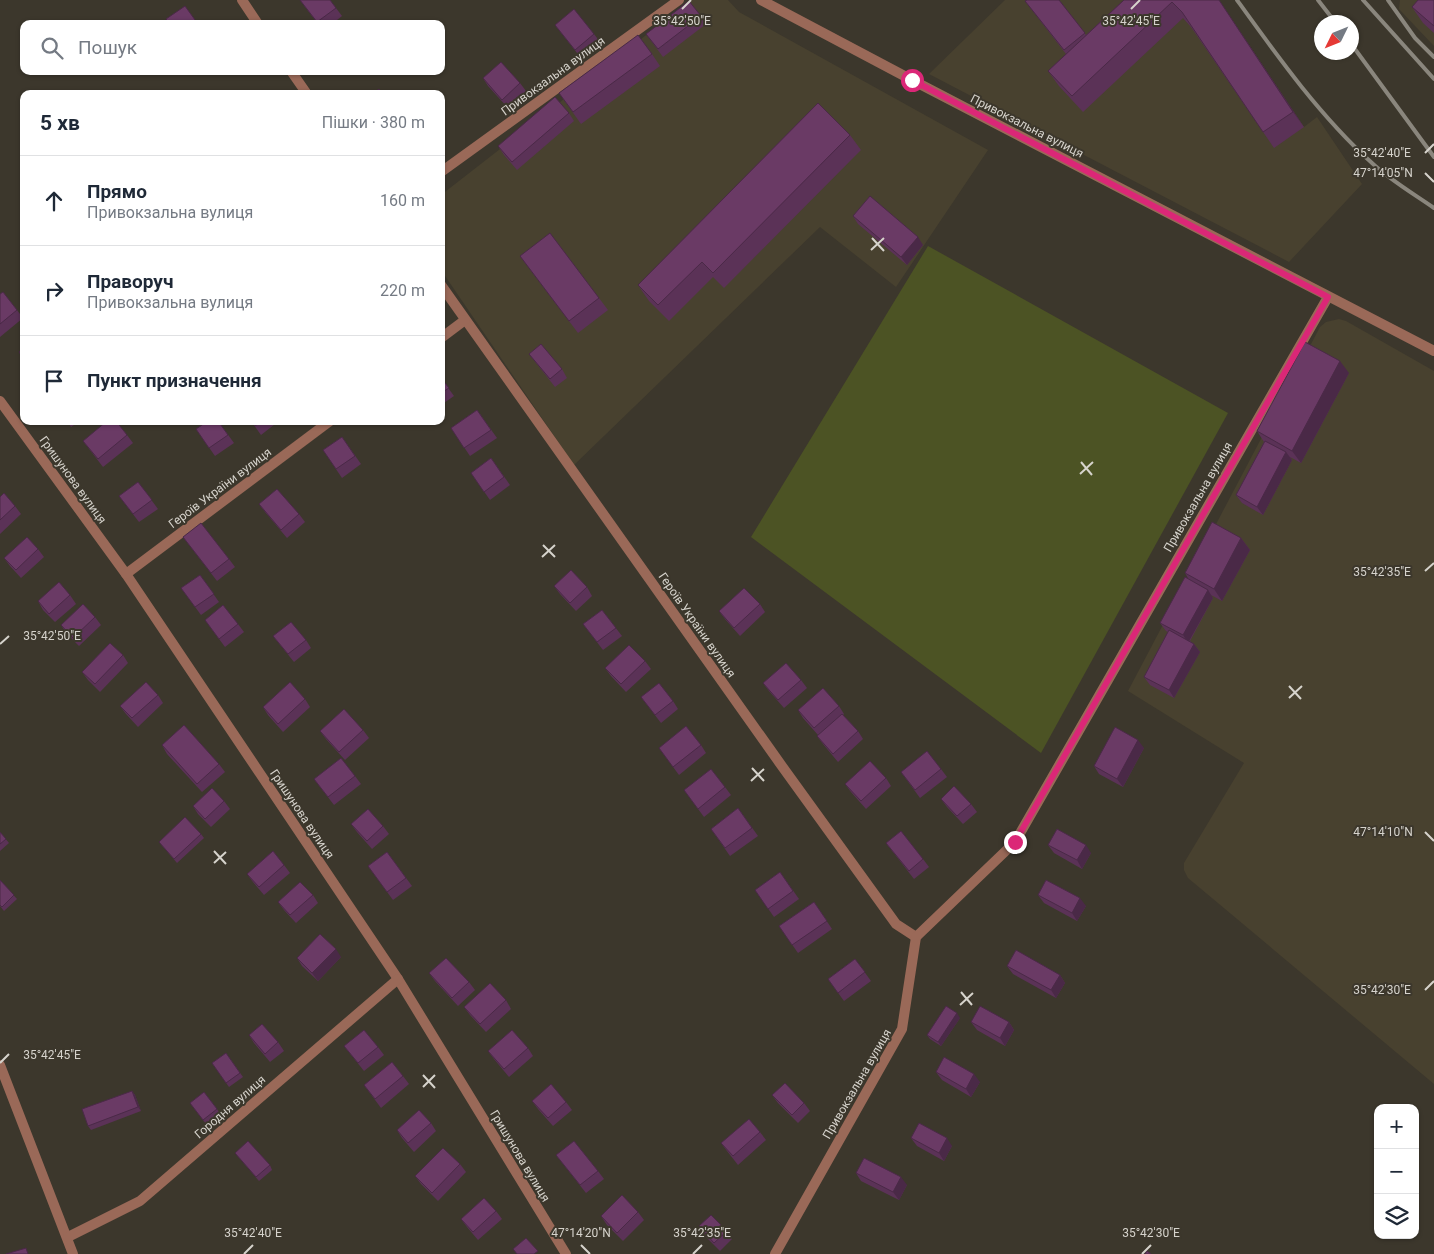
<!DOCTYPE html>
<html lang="uk">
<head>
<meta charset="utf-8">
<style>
  :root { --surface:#fff; --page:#f2f2f3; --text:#1f2937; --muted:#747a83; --line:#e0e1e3 }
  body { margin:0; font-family:Roboto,sans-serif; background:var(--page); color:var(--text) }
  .controls { position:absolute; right:15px; bottom:15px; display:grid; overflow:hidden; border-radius:10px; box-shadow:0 1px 4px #0004 }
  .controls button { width:45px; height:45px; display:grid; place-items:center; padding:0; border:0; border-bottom:1px solid var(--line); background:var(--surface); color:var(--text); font:25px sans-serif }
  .compass { position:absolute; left:1314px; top:15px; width:45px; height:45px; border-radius:50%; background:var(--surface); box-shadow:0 1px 4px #0004; rotate:227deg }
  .stop { position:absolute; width:15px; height:15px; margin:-11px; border:4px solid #db2777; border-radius:50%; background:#fff }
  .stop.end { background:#db2777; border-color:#fff; box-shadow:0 1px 5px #0008 }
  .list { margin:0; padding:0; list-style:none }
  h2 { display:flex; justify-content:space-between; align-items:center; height:65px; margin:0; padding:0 20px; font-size:21px }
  h2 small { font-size:16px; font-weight:400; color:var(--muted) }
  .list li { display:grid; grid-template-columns:32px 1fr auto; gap:15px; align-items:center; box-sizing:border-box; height:90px; padding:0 20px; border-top:1px solid var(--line) }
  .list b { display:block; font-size:19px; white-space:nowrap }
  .list p { margin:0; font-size:16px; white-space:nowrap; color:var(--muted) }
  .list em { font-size:16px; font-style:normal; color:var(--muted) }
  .icon { flex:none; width:28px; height:28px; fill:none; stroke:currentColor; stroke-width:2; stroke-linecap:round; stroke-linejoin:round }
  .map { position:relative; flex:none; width:1434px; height:1254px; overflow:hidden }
  .search { position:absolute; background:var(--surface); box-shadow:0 1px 4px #0004; left:20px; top:20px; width:425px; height:55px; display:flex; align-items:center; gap:12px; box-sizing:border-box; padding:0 18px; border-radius:10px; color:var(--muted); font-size:19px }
  .panel { position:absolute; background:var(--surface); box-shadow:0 1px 4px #0004; left:20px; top:90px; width:425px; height:335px; border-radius:10px }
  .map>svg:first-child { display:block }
  .built { fill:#48412f }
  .green { fill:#4c5324 }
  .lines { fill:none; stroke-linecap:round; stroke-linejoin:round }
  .minor { stroke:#9a6958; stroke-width:10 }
  .tertiary { stroke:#9a6958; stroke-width:10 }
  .rail { stroke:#8a867d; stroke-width:4 }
  .wall { fill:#5b3257 }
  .shaded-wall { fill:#4a2947 }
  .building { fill:#6a3a65; stroke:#4a2947 }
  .route { stroke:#db2777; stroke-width:6 }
  .ticks { fill:none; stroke:#d6d3cc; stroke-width:2 }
  .labels { text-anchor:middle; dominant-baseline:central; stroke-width:4; stroke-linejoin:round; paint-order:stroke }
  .street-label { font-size:12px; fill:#d6d3cc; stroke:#3c372c }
  .ticks-label { font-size:12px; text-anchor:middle; fill:#d6d3cc; stroke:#3c372c; stroke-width:4; stroke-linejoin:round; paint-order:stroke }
</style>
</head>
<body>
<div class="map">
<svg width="1434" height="1254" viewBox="0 0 1434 1254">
  <rect width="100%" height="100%" fill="#3c372c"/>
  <g class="built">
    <path d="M691 0H728L739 12 988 150 896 287 820 227 574 465 441 270V195Z"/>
    <path d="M1005 0H1219L1304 127 1317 117 1362 184 1289 262 929 74Z"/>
    <path d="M1400 0H1434V46L1399 9Z"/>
    <path d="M1339 319 1346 321 1434 371V1084L1188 878 1184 870V863L1244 763 1128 691 1320 327 1326 322Z"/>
  </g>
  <path class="green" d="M928 246 1228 413 1041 753 751 537Z"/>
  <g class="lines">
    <g class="minor">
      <path d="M242 0 258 24"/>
      <path d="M291 71 307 94"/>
      <path d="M441 172 679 0"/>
      <path d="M441 285 779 762 896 924 916 937"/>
      <path d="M441 338 465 320"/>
      <path d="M0 401 126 574 398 979 566 1254"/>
      <path d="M126 574 330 421"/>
      <path d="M0 1065 73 1254"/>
      <path d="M68 1237 140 1201 398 979"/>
      <path d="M775 1254 902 1029 916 937 1015 842 1328 297"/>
    </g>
    <path class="tertiary" d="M761 0 912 80 1434 351"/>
    <g class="rail">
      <path d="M1237 0C1278 57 1320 116 1372 163 1390 180 1414 194 1434 208"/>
      <path d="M1318 0 1335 22"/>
      <path d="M1363 0 1434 79"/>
      <path d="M1388 0 1415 38 1434 57"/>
      <path d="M1352 45 1434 157"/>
    </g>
  </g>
  <g class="wall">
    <path d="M300 0H330L342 16 332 24H318Z"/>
    <path d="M1059 0 1086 35 1124 0H1219L1304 127 1274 148 1191 27 1183 18 1083 112 1059 86 1048 71 1066 54 1025 1Z"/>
    <path d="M1434 0V33L1423 23 1412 7Z"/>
    <path d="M701 16 706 24 663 57 646 34Z"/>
    <path d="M555 25 594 34 600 42 581 58Z"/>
    <path d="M652 54 660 66 581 124 559 93Z"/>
    <path d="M483 78 520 83 526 91 508 108 488 86Z"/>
    <path d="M569 113 574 121 517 170 504 155 498 146Z"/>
    <path d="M850 135 861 150 724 288 713 277 669 321 649 301 638 285Z"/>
    <path d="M853 216 923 245 907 265 858 224Z"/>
    <path d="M520 256 599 298 608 310 578 333Z"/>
    <path d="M0 294 17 310 23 318 0 337Z"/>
    <path d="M529 354 562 369 567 378 555 387Z"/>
    <path d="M1349 373 1301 463 1290 457 1292 460 1263 515 1242 503 1236 495 1264 442 1257 431Z"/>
    <path d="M441 378 454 396 441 405Z"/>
    <path d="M477 410 497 438 470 456 451 428Z"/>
    <path d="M67 421H80L71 427Z"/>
    <path d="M218 421 234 443 215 456 196 429Z"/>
    <path d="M251 421H279L261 435Z"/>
    <path d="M127 435 133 443 103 467 83 441Z"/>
    <path d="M342 437 361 464 342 478 323 450Z"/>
    <path d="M491 458 510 485 490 500 471 473Z"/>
    <path d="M138 482 158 509 139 522 119 496Z"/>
    <path d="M0 497 15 506 21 514 0 534Z"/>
    <path d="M259 504 299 514 305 522 287 538 265 512Z"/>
    <path d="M183 537 229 559 235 567 217 581Z"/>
    <path d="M1241 538 1250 550 1222 601 1211 595 1213 598 1190 641 1194 644 1200 652 1174 698 1150 685 1144 677 1168 632 1166 631 1160 623 1189 580 1185 573Z"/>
    <path d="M38 549 44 557 21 578 10 566 4 558Z"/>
    <path d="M200 575 219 602 201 615 181 588Z"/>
    <path d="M554 586 587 587 592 596 576 611 560 594Z"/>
    <path d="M70 595 76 604 55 622 43 610 38 601Z"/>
    <path d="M760 604 765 612 740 636 725 619 719 611Z"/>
    <path d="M602 610 622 636 603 650 583 624Z"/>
    <path d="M95 617 101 625 79 646 66 633 61 625Z"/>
    <path d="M205 620 238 624 244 632 225 647Z"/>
    <path d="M273 636 306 640 311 648 294 662Z"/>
    <path d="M123 655 128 663 100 692 88 680 82 672Z"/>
    <path d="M645 661 651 669 626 692 611 676 605 668Z"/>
    <path d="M801 680 807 688 784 708 769 691 763 683Z"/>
    <path d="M158 695 163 703 138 727 126 714 120 706Z"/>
    <path d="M641 697 673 701 678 709 661 723Z"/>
    <path d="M305 699 310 707 283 732 268 715 263 707Z"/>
    <path d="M839 706 844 714 843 715 858 731 863 739 838 762 823 744 817 736 818 735 803 718 798 710Z"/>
    <path d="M363 730 369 738 345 760 326 739 320 731Z"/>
    <path d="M162 745 219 764 225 772 202 792 167 754Z"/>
    <path d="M701 745 706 753 679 775 659 748Z"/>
    <path d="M1144 748 1123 787 1099 774 1094 766Z"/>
    <path d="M941 769 947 777 920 798 901 772Z"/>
    <path d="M355 776 361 784 334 805 314 779Z"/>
    <path d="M886 778 891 786 866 809 851 792 845 784Z"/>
    <path d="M725 787 731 795 704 817 684 790Z"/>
    <path d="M941 799 971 804 977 812 963 824 947 807Z"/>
    <path d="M224 801 230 809 211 827 198 814 193 806Z"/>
    <path d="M738 808 758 836 730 856 711 829Z"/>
    <path d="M351 824 383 826 389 834 372 849 357 832Z"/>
    <path d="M0 832 9 843 0 851Z"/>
    <path d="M201 834 204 838 177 863 159 842Z"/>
    <path d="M886 843 923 859 929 867 914 879Z"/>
    <path d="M1048 845 1091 853 1082 869 1054 853Z"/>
    <path d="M387 852 412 886 393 900 368 866Z"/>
    <path d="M284 865 290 873 264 895 253 882 247 874Z"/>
    <path d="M780 872 799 899 774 917 755 890Z"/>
    <path d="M0 880 17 899 4 911 0 906Z"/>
    <path d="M313 895 318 903 296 923 284 910 278 902Z"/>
    <path d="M1038 895 1086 906 1077 921 1044 903Z"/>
    <path d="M814 902 832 929 798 953 779 926Z"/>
    <path d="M341 957 318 981 302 966 297 958Z"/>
    <path d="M855 959 871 981 844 1001 828 979Z"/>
    <path d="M1007 966 1060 975 1065 983 1056 998 1013 974Z"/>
    <path d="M429 973 469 982 475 990 458 1006 435 981Z"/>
    <path d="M506 1000 511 1009 486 1032 470 1015 464 1007Z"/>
    <path d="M960 1018 941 1046 930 1039 927 1035Z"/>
    <path d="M971 1022H1009L1014 1030 1005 1046 977 1030Z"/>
    <path d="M249 1035 278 1042 284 1051 270 1062 254 1043Z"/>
    <path d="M344 1046 378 1047 384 1055 364 1071Z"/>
    <path d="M528 1048 533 1056 509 1077 494 1059 488 1051Z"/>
    <path d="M226 1053 243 1077 229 1087 212 1063Z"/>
    <path d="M936 1072 980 1082 971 1097 942 1080Z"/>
    <path d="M403 1076 409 1084 381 1108 364 1085Z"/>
    <path d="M132 1091 135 1095 141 1111 91 1130 88 1126Z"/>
    <path d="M204 1092 220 1113 206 1124 190 1103Z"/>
    <path d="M772 1095 804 1103 810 1111 798 1123 778 1103Z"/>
    <path d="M532 1101 566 1102 572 1110 553 1126 538 1109Z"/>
    <path d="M431 1123 436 1131 414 1152 402 1138 397 1130Z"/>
    <path d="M760 1132 766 1140 738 1165 727 1151 721 1143Z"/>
    <path d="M911 1138 952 1146 944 1161 917 1146Z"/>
    <path d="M235 1153 270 1165 272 1170 259 1181Z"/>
    <path d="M556 1155 598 1171 604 1179 586 1193Z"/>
    <path d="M460 1164 466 1172 438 1201 421 1184 415 1176Z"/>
    <path d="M856 1173 907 1185 899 1200 861 1181Z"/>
    <path d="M496 1211 502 1219 478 1240 467 1227 461 1219Z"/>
    <path d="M638 1212 644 1220 623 1241 607 1225 601 1216Z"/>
    <path d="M699 1226 727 1231 732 1239 720 1251 704 1235Z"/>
  </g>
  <g class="shaded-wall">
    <path d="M1219 0 1304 127 1293 112Z"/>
    <path d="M918 237 923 245 907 265 901 257Z"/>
    <path d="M1340 361 1349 373 1301 463 1292 451Z"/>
    <path d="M1286 452 1292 460 1263 515 1257 507Z"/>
    <path d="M1241 538 1250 550 1222 601 1214 589Z"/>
    <path d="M1208 590 1213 598 1188 643 1183 635Z"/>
    <path d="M1194 644 1200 652 1174 698 1169 690Z"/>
    <path d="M1138 740 1144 748 1123 787 1117 779Z"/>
    <path d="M1086 845 1091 853 1082 869 1077 860Z"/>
    <path d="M1080 898 1086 906 1077 921 1072 913Z"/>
    <path d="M336 949 341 957 318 981 312 973Z"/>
    <path d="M1060 975 1065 983 1056 998 1051 990Z"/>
    <path d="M957 1013 960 1018 941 1046 938 1042Z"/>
    <path d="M1009 1022 1014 1030 1005 1046 1000 1038Z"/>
    <path d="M974 1074 980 1082 971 1097 966 1089Z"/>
    <path d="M132 1091 135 1095 141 1111 138 1107Z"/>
    <path d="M947 1138 952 1146 944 1161 939 1153Z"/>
    <path d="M901 1177 907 1185 899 1200 893 1192Z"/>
  </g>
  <g class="building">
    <path d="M300 0H330L336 8 317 22Z"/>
    <path d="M1027 0H1059L1085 33 1064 50 1025 1Z"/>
    <path d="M1124 0H1219L1293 112 1263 132 1182 12 1172 2 1072 96 1048 71Z"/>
    <path d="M1418 0H1434V26L1412 7Z"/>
    <path d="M689 1 701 16 658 49 646 34Z"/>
    <path d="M185 6 198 24H170L166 19Z"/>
    <path d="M574 9 594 34 575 50 555 25Z"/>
    <path d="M638 35 652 54 573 112 559 93Z"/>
    <path d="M501 62 520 83 502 100 483 78Z"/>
    <path d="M379 89 383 94H372Z"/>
    <path d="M555 97 569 113 512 162 498 146Z"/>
    <path d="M818 103 850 135 713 273 702 262 658 305 638 285Z"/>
    <path d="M870 196 918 237 901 257 853 216Z"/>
    <path d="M550 233 599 298 569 321 520 256Z"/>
    <path d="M3 292 17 310 0 324V294Z"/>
    <path d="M1305 342 1340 361 1292 451 1257 431Z"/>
    <path d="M541 344 562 369 550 379 529 354Z"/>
    <path d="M24 348V359L19 352Z"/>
    <path d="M441 378 449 388 441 393Z"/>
    <path d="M477 410 491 430 464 448 451 428Z"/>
    <path d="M107 421H116L127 435 98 459 83 441Z"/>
    <path d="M208 421H218L228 435 209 448 196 429Z"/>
    <path d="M251 421H262L255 426Z"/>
    <path d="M342 437 355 456 336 469 323 450Z"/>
    <path d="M1265 441 1286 452 1257 507 1236 495Z"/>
    <path d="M491 458 504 477 484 492 471 473Z"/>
    <path d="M138 482 152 500 133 514 119 496Z"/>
    <path d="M277 489 299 514 281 530 259 504Z"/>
    <path d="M4 493 15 506 0 520V497Z"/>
    <path d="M1212 522 1241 538 1214 589 1185 573Z"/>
    <path d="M201 523 229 559 211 573 183 537Z"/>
    <path d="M27 537 38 549 16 570 4 558Z"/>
    <path d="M571 570 587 587 570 603 554 586Z"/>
    <path d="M200 575 214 594 195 607 181 588Z"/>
    <path d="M1185 577 1208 590 1183 635 1160 623Z"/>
    <path d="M59 582 70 595 49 614 38 601Z"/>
    <path d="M744 588 760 604 734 628 719 611Z"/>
    <path d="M83 604 95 617 73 638 61 625Z"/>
    <path d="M223 605 238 624 219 639 205 620Z"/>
    <path d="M602 610 616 628 597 642 583 624Z"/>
    <path d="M291 622 306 640 288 654 273 636Z"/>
    <path d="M1169 630 1194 644 1169 690 1144 677Z"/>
    <path d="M110 643 123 655 95 684 82 672Z"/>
    <path d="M629 645 645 661 621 684 605 668Z"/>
    <path d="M786 663 801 680 778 700 763 683Z"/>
    <path d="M146 682 158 695 132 718 120 706Z"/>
    <path d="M290 682 305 699 278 724 263 707Z"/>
    <path d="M659 683 673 701 655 715 641 697Z"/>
    <path d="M823 688 839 706 814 728 798 710Z"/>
    <path d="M344 709 363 730 339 752 320 731Z"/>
    <path d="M842 714 858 731 833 754 817 736Z"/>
    <path d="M184 725 219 764 197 784 162 745Z"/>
    <path d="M686 726 701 745 673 767 659 748Z"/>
    <path d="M1115 727 1138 740 1117 779 1094 766Z"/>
    <path d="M927 751 941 769 915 790 901 772Z"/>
    <path d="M341 758 355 776 328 797 314 779Z"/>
    <path d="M870 761 886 778 861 801 845 784Z"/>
    <path d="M711 769 725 787 698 809 684 790Z"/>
    <path d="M954 786 971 804 957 816 941 799Z"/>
    <path d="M212 788 224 801 205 819 193 806Z"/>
    <path d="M738 808 752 828 725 848 711 829Z"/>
    <path d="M368 809 383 826 367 841 351 824Z"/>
    <path d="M185 817 201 834 174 859 159 842Z"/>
    <path d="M1057 829 1086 845 1077 860 1048 845Z"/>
    <path d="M901 831 923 859 909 871 886 843Z"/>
    <path d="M0 832 6 839 0 844Z"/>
    <path d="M273 851 284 865 259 887 247 874Z"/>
    <path d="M387 852 406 878 387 892 368 866Z"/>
    <path d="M780 872 793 891 768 909 755 890Z"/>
    <path d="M0 880 14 895 2 907 0 905Z"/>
    <path d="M1046 880 1080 898 1072 913 1038 895Z"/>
    <path d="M300 882 313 895 290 915 278 902Z"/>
    <path d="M814 902 827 921 792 945 779 926Z"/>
    <path d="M320 934 336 949 312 973 297 958Z"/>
    <path d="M1016 950 1060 975 1051 990 1007 966Z"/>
    <path d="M446 958 469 982 452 998 429 973Z"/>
    <path d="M855 959 865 972 838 993 828 979Z"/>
    <path d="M490 983 506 1000 480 1024 464 1007Z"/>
    <path d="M946 1006 957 1013 938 1042 927 1035Z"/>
    <path d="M980 1006 1009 1022 1000 1038 971 1022Z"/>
    <path d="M262 1024 278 1042 265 1054 249 1035Z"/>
    <path d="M364 1030 378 1047 358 1063 344 1046Z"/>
    <path d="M512 1030 528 1048 504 1069 488 1051Z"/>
    <path d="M226 1053 240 1073 226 1083 212 1063Z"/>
    <path d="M944 1057 974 1074 966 1089 936 1072Z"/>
    <path d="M392 1062 403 1076 375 1099 364 1085Z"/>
    <path d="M785 1083 804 1103 792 1115 772 1095Z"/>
    <path d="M551 1084 566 1102 548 1118 532 1101Z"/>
    <path d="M132 1091 138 1107 88 1126 82 1109Z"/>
    <path d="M204 1092 217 1109 203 1120 190 1103Z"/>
    <path d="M419 1110 431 1123 408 1143 397 1130Z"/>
    <path d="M749 1119 760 1132 733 1156 721 1143Z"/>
    <path d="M919 1123 947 1138 939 1153 911 1138Z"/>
    <path d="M248 1141 270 1165 256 1177 235 1153Z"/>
    <path d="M574 1141 598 1171 580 1185 556 1155Z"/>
    <path d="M443 1148 460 1164 432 1193 415 1176Z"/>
    <path d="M864 1158 901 1177 893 1192 856 1173Z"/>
    <path d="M622 1195 638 1212 617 1233 601 1216Z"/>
    <path d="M484 1198 496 1211 473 1232 461 1219Z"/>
    <path d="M711 1215 727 1231 714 1243 699 1226Z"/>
    <path d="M526 1238 538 1251 534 1254H517L513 1249Z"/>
    <path d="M26 1248 28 1254H6Z"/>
    <path d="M1147 1251 1151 1254H1145Z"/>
  </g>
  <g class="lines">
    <path class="route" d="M912 80 1328 297 1015 842"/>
  </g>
  <path class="ticks" d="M682 9 691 0M1131 9 1140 0M1425 153 1434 144M1425 173 1434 182M872 238 884 251M871 250 884 238M1081 462 1092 475M1080 474 1093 462M543 545 555 557M542 557 555 545M1425 571 1434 563M0 644 9 636M1289 686 1301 699M1289 698 1302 686M752 768 764 781M751 781 764 769M1425 832 1434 841M214 851 226 864M214 863 226 852M1425 990 1434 981M961 992 972 1005M960 1005 973 993M0 1063 9 1054M423 1075 435 1088M423 1087 435 1075M581 1245 590 1254M244 1254 253 1245M693 1254 702 1245M1142 1254 1151 1245"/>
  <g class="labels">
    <g class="street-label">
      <text transform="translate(553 76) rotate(-36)">Привокзальна вулиця</text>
      <text transform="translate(1027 126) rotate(27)">Привокзальна вулиця</text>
      <text transform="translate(73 480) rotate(54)">Гришунова вулиця</text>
      <text transform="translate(220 488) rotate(-37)">Героїв України вулиця</text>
      <text transform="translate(1198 497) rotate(-60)">Привокзальна вулиця</text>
      <text transform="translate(697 625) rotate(55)">Героїв України вулиця</text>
      <text transform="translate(302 814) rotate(56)">Гришунова вулиця</text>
      <text transform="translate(857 1084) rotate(-60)">Привокзальна вулиця</text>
      <text transform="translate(230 1107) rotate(-41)">Городня вулиця</text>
      <text transform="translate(520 1156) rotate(59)">Гришунова вулиця</text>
    </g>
  </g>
  <g class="ticks-label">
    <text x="682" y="25">35°42'50"E</text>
    <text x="1131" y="25">35°42'45"E</text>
    <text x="1382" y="157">35°42'40"E</text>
    <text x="1383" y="177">47°14'05"N</text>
    <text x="1382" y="576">35°42'35"E</text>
    <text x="52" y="640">35°42'50"E</text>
    <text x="1383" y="836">47°14'10"N</text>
    <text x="1382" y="994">35°42'30"E</text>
    <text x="52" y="1059">35°42'45"E</text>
    <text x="581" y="1237">47°14'20"N</text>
    <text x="253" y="1237">35°42'40"E</text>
    <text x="702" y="1237">35°42'35"E</text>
    <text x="1151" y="1237">35°42'30"E</text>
  </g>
</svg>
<div class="controls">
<button>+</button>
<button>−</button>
<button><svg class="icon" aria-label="layers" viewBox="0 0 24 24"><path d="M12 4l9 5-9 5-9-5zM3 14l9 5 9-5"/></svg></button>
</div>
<svg class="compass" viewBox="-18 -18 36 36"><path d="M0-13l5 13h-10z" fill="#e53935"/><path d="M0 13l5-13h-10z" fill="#747a83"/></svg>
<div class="stop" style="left:912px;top:80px"></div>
<div class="stop end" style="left:1015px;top:842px"></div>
<div class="search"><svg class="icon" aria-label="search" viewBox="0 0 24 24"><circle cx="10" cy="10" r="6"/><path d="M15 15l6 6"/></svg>Пошук</div>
<section class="panel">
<h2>5 хв<small>Пішки · 380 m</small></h2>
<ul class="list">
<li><svg class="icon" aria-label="ahead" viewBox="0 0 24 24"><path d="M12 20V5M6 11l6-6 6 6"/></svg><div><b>Прямо</b><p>Привокзальна вулиця</p></div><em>160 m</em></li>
<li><svg class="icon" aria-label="right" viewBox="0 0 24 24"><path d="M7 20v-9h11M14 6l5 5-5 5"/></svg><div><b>Праворуч</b><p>Привокзальна вулиця</p></div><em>220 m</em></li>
<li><svg class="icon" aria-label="arrive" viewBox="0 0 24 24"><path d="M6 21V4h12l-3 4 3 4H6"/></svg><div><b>Пункт призначення</b></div></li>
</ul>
</section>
</div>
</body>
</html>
